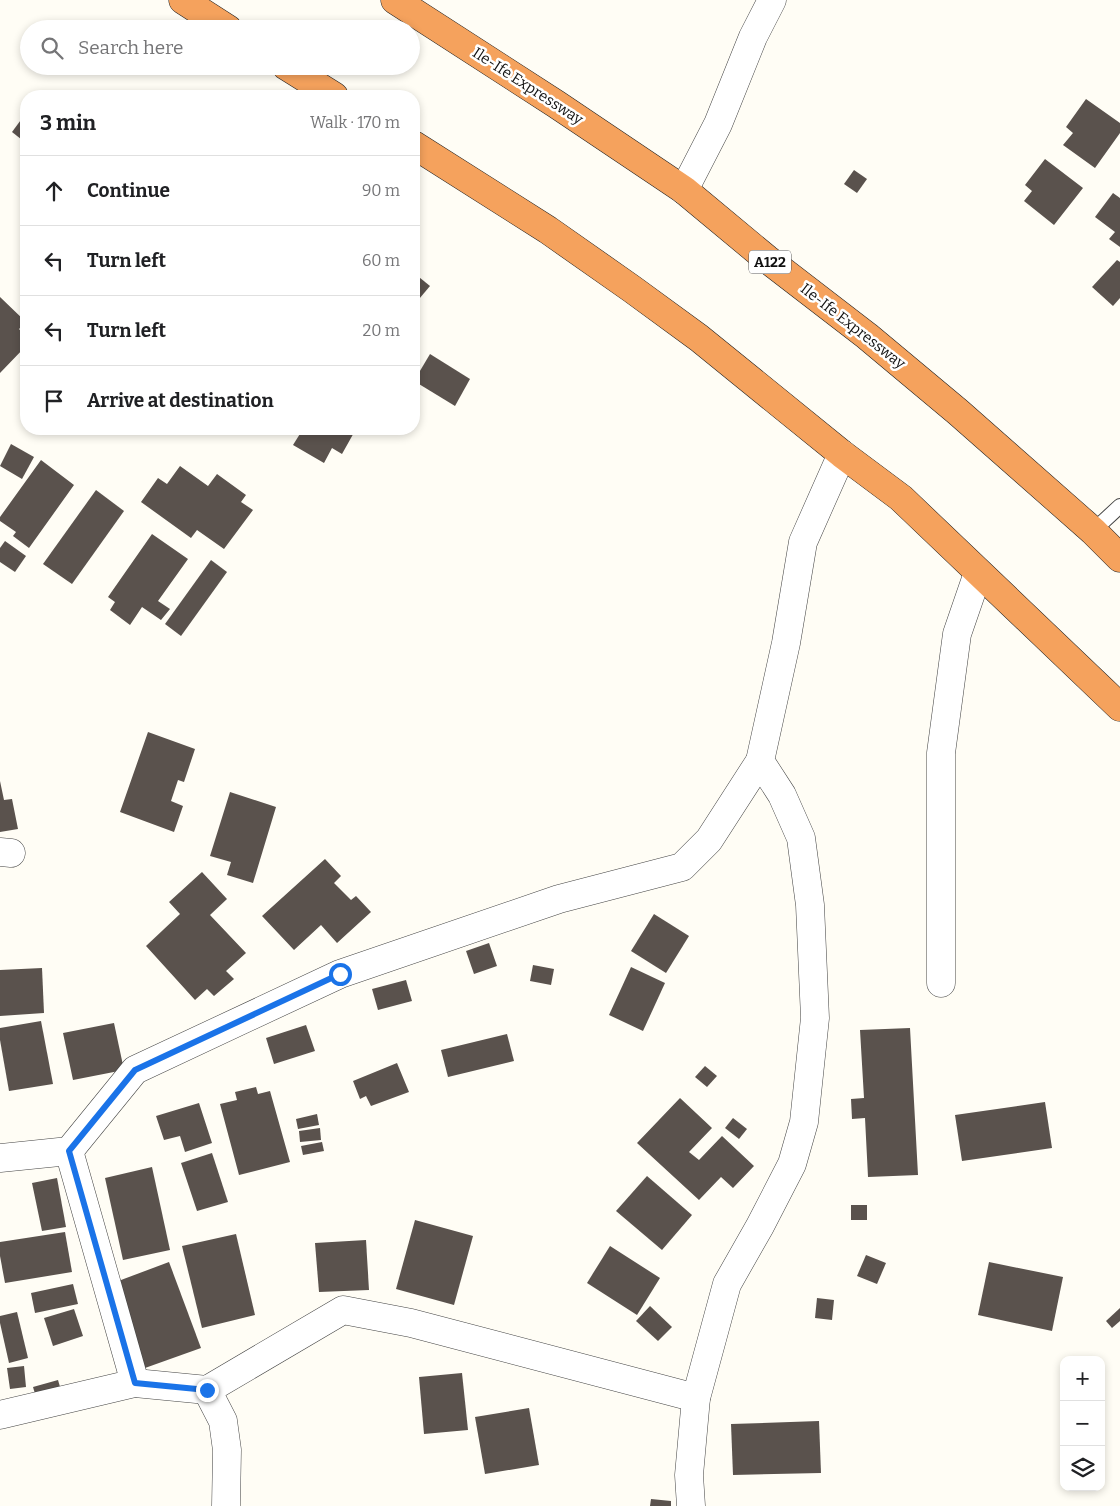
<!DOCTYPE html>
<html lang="en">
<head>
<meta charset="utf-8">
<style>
  :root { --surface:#fff; --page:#f2f2f2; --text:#202124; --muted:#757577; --line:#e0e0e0 }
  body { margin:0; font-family:Bitter,serif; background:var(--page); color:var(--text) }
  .controls { position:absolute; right:15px; bottom:15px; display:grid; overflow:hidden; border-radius:10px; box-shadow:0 2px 8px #0003 }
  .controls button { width:45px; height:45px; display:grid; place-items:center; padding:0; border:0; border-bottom:1px solid var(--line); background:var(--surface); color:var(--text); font:25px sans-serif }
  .stop { position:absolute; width:15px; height:15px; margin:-11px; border:4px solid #1a73e8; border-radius:50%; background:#fff }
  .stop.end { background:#1a73e8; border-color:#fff; box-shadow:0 1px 5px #0008 }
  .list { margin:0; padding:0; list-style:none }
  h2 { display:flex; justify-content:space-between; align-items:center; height:65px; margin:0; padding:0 20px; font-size:21px }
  h2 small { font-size:16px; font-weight:400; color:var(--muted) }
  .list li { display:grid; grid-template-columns:32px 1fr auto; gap:15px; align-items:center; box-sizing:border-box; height:70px; padding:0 20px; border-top:1px solid var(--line) }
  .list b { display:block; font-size:19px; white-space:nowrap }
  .list em { font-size:16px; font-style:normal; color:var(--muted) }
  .icon { flex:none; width:28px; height:28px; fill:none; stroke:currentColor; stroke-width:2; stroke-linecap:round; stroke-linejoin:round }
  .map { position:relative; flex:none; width:1120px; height:1506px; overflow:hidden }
  .search { position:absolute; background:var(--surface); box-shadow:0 2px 8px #0003; left:20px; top:20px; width:400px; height:55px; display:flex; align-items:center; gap:12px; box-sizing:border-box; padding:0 18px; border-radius:28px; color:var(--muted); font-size:19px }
  .panel { position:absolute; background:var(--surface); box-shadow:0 2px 8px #0003; left:20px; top:90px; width:400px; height:345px; border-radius:20px }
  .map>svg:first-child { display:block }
  .building { fill:#5a524d }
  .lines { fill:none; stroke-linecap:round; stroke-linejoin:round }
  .lane-casing { stroke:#444; stroke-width:16 }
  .street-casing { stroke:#444; stroke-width:29 }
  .highway-casing { stroke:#222; stroke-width:29 }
  .lane { stroke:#fff; stroke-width:14 }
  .street { stroke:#fff; stroke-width:28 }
  .highway { stroke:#f5a25d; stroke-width:28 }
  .route { stroke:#1a73e8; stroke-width:6 }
  .labels { text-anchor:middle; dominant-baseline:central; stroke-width:5; stroke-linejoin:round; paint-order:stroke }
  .shield { fill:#fff; stroke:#585858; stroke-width:1 }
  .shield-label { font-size:14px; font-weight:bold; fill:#111 }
  .street-label { font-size:15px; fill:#111; stroke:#fff }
</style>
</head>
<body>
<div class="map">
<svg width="1120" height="1506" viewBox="0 0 1120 1506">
  <rect width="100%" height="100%" fill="#fffdf5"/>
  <g class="building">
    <path d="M1086 99 1120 123V133L1095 168 1063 145 1073 133 1066 127Z"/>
    <path d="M26 113V143L12 132Z"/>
    <path d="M1045 159 1083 188 1054 225 1024 201 1032 191 1025 185Z"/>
    <path d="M854 170 867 179 857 193 844 184Z"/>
    <path d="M1113 193 1120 198V247L1109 239 1115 232 1095 217Z"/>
    <path d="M1117 260 1120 262V298L1113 306 1092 287Z"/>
    <path d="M414 273 430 286 414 305Z"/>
    <path d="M0 297 26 322 19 329 26 337V346L0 373Z"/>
    <path d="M430 354 470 379 455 406 414 381Z"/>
    <path d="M303 429H356L342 454 332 448 324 463 293 445Z"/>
    <path d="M11 444 34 457 22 479 0 466Z"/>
    <path d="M41 460 74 485 29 548 13 536 16 532 0 521V517Z"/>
    <path d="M180 466 208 486 217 474 246 495 241 502 253 510 224 549 197 530 191 538 141 502 158 478 167 484Z"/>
    <path d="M96 490 124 511 72 584 43 564Z"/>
    <path d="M152 534 188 559 158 601 170 609 161 620 142 607 130 625 110 610 115 602 108 597Z"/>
    <path d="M5 541 26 556 15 572 0 562V548Z"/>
    <path d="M211 560 227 572 181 636 165 624Z"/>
    <path d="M148 732 195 749 184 782 178 780 171 801 183 806 174 832 120 812Z"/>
    <path d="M0 781 4 800 12 799 18 829 0 832Z"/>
    <path d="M230 792 276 807 253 883 227 875 231 862 210 856Z"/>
    <path d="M325 859 341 876 334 883 351 900 356 896 371 912 337 943 321 925 294 950 262 916Z"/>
    <path d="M202 872 227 899 210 915 246 953 226 971 234 979 214 996 207 989 195 1000 146 946 180 914 169 902Z"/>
    <path d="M654 914 689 936 666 973 631 951Z"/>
    <path d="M489 943 497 966 474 974 466 951Z"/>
    <path d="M533 965 554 969 551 985 530 981Z"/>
    <path d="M631 967 665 983 643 1031 609 1015Z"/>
    <path d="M42 968 44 1013 0 1016V970Z"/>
    <path d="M406 980 412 1001 378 1010 372 989Z"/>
    <path d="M41 1021 53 1084 9 1091 0 1040V1028Z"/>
    <path d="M114 1023 124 1070 73 1080 63 1033Z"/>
    <path d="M306 1025 315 1051 274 1064 266 1038Z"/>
    <path d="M910 1028 918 1175 868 1177 865 1118 852 1119 851 1099 864 1098 860 1030Z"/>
    <path d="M507 1034 514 1061 448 1077 441 1050Z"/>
    <path d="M397 1063 409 1092 371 1106 366 1096 360 1099 353 1081Z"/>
    <path d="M705 1066 717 1076 707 1087 695 1077Z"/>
    <path d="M256 1087 258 1094 270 1091 290 1162 239 1175 220 1104 237 1100 235 1092Z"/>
    <path d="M680 1098 712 1128 689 1152 699 1160 722 1136 754 1166 733 1188 721 1177 699 1200 637 1143Z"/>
    <path d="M1045 1102 1052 1148 962 1161 955 1115Z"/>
    <path d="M199 1103 212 1143 185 1152 180 1136 164 1140 156 1116Z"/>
    <path d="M317 1114 319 1125 298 1129 296 1119Z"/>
    <path d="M733 1118 747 1129 739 1139 725 1128Z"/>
    <path d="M320 1128 321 1140 300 1142 299 1131Z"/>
    <path d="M322 1142 324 1151 303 1155 301 1146Z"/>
    <path d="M212 1153 228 1202 197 1211 181 1163Z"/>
    <path d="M152 1167 170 1250 123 1260 105 1178Z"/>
    <path d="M647 1176 692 1215 662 1250 616 1211Z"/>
    <path d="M57 1178 66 1227 42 1231 32 1183Z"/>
    <rect x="851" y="1205" width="16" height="15"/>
    <path d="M415 1220 473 1236 454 1305 396 1289Z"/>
    <path d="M65 1232 72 1272 5 1283 0 1256V1242Z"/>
    <path d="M236 1234 255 1315 202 1328 182 1246Z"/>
    <path d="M366 1240 369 1290 319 1292 315 1243Z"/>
    <path d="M610 1246 660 1278 637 1315 587 1283Z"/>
    <path d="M866 1255 886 1263 877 1284 857 1276Z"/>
    <path d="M169 1262 201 1348 145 1368 113 1283Z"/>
    <path d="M989 1262 1063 1277 1052 1331 978 1315Z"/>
    <path d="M73 1284 78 1304 35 1313 31 1293Z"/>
    <path d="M817 1298 834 1300 832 1320 815 1318Z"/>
    <path d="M650 1306 672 1327 658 1341 636 1321Z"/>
    <path d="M1120 1308V1321L1112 1328 1106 1321Z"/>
    <path d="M74 1309 83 1336 53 1346 44 1318Z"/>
    <path d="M17 1312 28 1358 9 1363 0 1323V1316Z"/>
    <path d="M24 1366 26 1387 10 1389 7 1368Z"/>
    <path d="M462 1373 468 1430 424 1434 419 1377Z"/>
    <path d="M58 1380 63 1397 38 1404 33 1387Z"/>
    <path d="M529 1408 539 1465 485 1474 475 1417Z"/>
    <path d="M819 1421 821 1473 733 1475 731 1424Z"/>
    <path d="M651 1499 671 1501V1506H650Z"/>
  </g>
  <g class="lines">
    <g class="lane-casing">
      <path id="lane" d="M1093 531 1120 506"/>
    </g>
    <g class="street-casing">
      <g id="street">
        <path d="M684 190 718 124 753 37 772 0"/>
        <path d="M0 852 11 853"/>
        <path d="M941 983V753L957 634 978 573"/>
        <path d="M69 1151 135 1383"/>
        <path d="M0 1158 69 1151 135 1070 340 974 559 899 682 867 709 840 760 761"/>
        <path d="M207 1390 223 1421 227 1450 226 1506"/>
        <path d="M0 1415 135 1383 207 1390 343 1310 411 1323 696 1398"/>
        <path d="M691 1506 689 1475 696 1398 727 1284 760 1226 792 1164 804 1122 815 1018 810 905 801 838 782 795 760 761 786 643 803 542 842 454"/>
      </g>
    </g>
    <g class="highway-casing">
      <g id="highway">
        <path d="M183 0 228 29"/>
        <path d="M395 0 556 104 684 190 767 259 867 336 958 412 1093 531 1120 558"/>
        <path d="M286 66 334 96"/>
        <path d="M414 145 548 230 632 289 699 338 842 454 901 498 1120 707"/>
      </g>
    </g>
    <use href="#lane" class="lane"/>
    <use href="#street" class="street"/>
    <use href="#highway" class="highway"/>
  </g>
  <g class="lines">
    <path class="route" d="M207 1390 135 1383 69 1151 135 1070 340 974"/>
  </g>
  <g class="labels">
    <rect class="shield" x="749" y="250.5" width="42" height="23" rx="4"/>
    <g class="shield-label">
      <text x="770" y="262">A122</text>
    </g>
    <g class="street-label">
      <text transform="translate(528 86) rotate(33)">Ile-Ife Expressway</text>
      <text transform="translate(853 326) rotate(38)">Ile-Ife Expressway</text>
    </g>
  </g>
</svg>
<div class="controls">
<button>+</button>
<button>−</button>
<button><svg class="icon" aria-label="layers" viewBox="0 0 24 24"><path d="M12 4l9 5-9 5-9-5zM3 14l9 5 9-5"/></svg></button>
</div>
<div class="stop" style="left:340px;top:974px"></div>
<div class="stop end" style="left:207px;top:1390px"></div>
<div class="search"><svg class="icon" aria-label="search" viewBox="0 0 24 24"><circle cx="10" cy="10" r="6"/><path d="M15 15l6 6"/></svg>Search here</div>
<section class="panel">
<h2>3 min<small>Walk · 170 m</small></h2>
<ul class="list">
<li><svg class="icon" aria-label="ahead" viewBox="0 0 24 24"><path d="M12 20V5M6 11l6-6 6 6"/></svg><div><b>Continue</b></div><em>90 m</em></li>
<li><svg class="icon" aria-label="left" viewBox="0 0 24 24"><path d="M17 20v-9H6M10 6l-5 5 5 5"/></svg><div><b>Turn left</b></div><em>60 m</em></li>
<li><svg class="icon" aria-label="left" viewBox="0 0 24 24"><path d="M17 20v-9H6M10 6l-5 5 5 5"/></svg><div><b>Turn left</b></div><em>20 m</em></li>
<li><svg class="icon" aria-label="arrive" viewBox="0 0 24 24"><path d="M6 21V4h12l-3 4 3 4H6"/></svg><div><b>Arrive at destination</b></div></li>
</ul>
</section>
</div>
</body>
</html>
